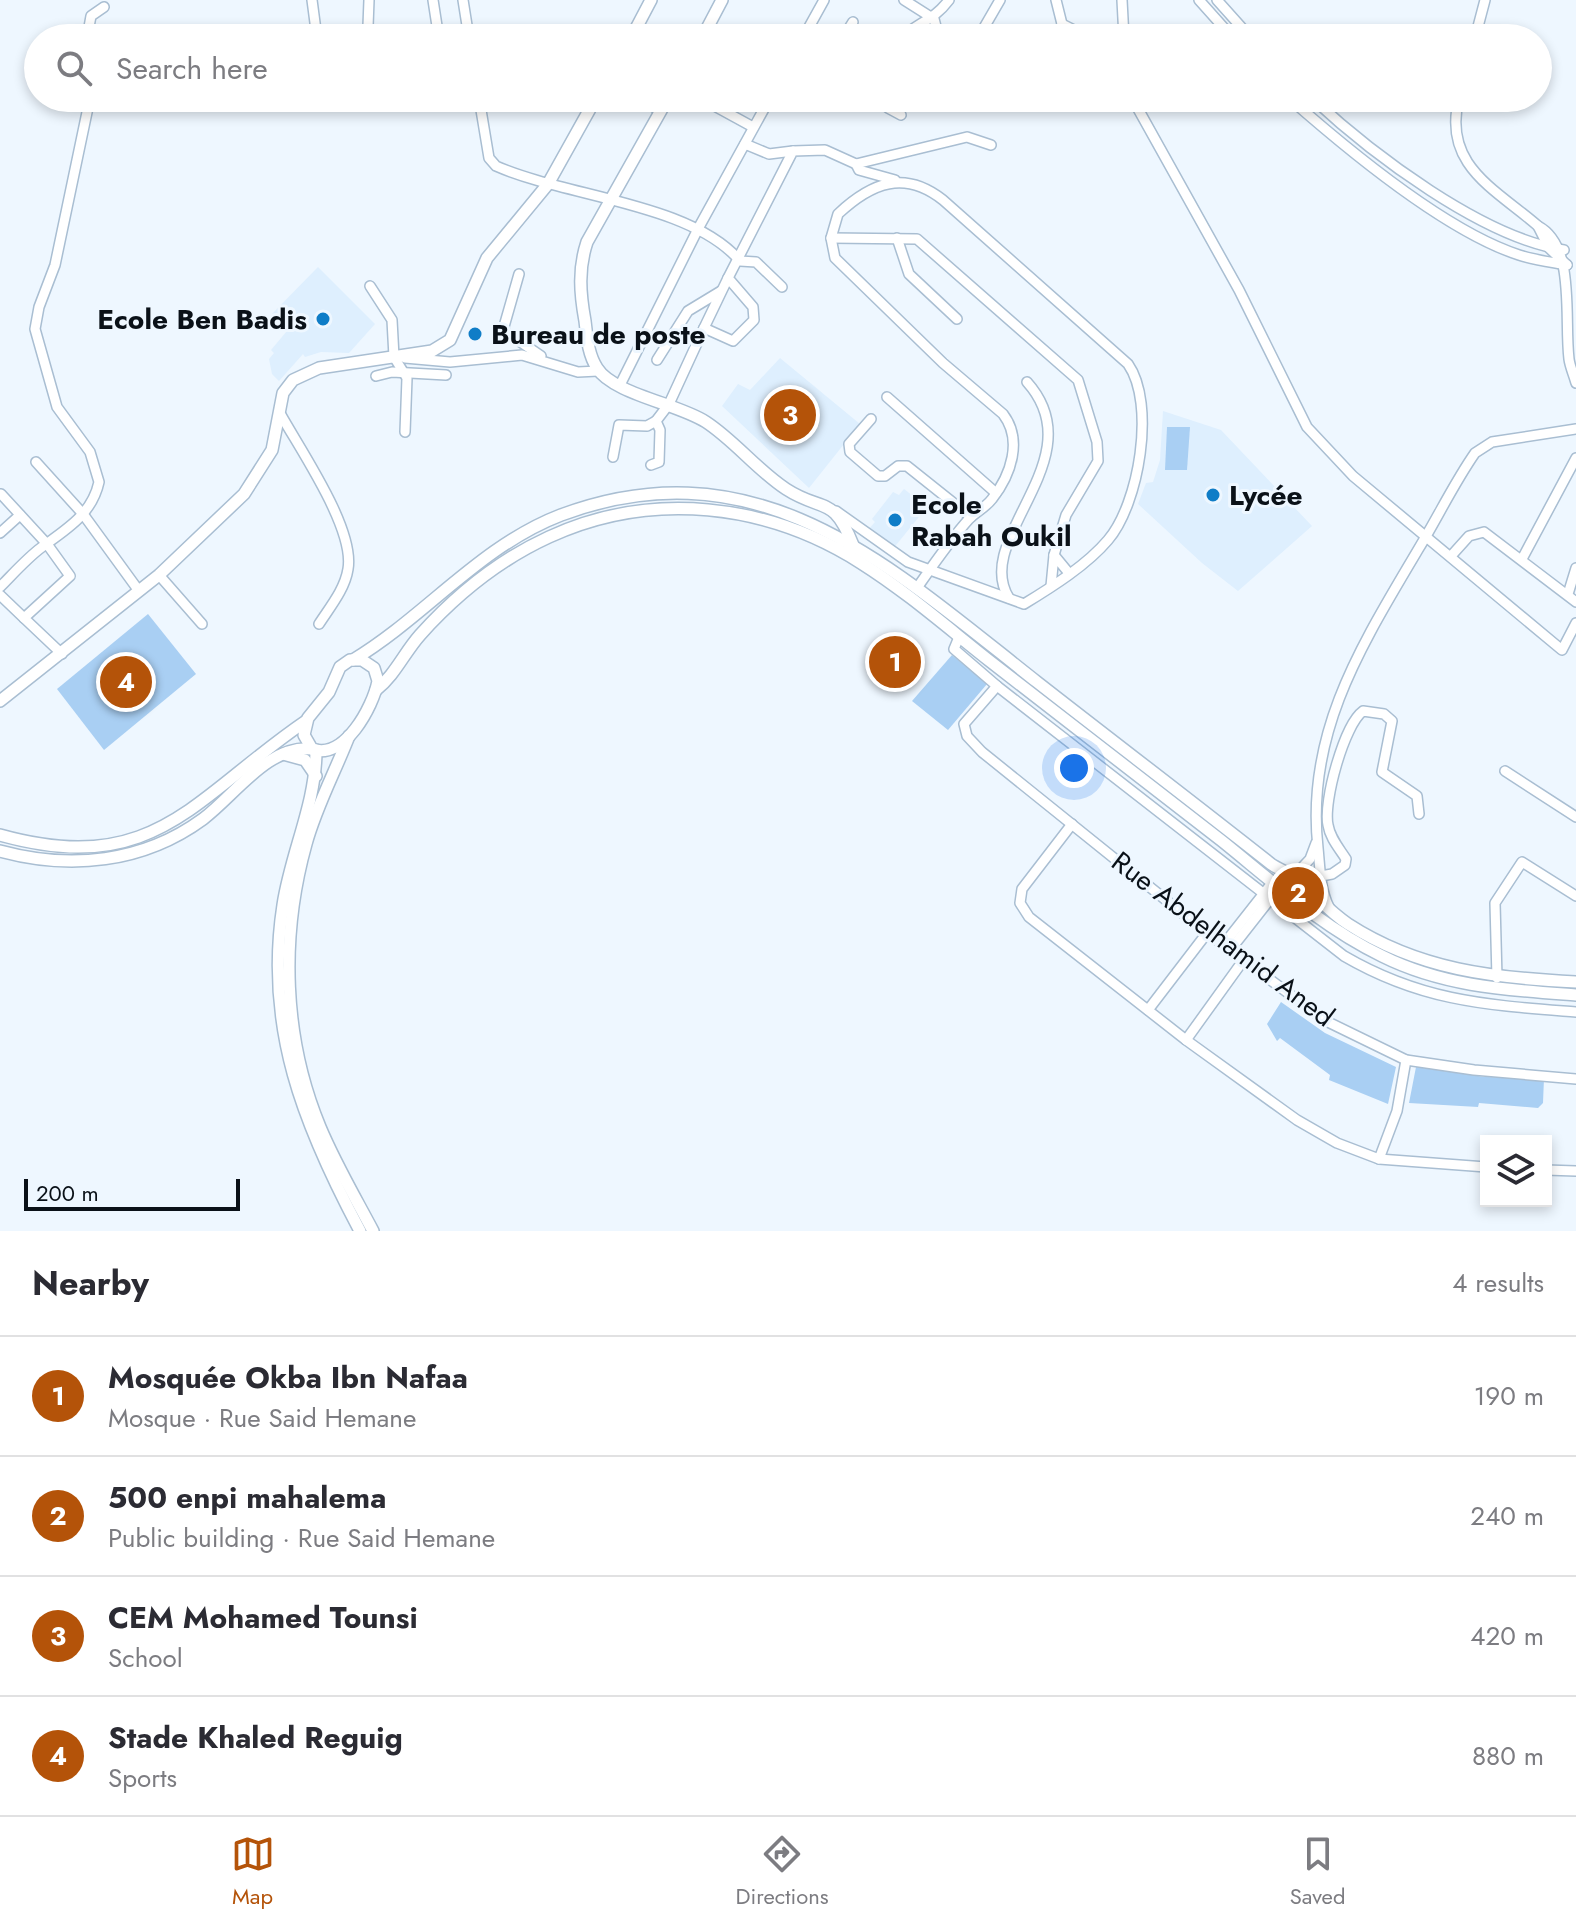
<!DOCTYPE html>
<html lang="en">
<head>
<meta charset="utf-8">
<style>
  :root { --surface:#fff; --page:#f7f7f7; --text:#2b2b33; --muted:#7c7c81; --line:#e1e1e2; --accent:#b45309 }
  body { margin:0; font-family:Jost,sans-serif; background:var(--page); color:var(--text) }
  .controls { position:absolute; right:24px; bottom:24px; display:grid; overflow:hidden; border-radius:0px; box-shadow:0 4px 12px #0003 }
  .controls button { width:72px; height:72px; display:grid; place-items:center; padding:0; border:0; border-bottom:2px solid var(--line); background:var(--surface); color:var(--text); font:40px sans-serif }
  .scale { position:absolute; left:24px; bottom:20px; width:216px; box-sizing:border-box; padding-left:8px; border:4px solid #0a1118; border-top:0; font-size:22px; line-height:28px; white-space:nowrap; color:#0a1118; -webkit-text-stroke:6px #eef7ff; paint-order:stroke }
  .you { position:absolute; left:1074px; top:768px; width:28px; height:28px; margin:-20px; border:6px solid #fff; border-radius:50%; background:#1a73e8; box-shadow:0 0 0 12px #1a73e833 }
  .badge { display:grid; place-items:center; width:52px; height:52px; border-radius:50%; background:var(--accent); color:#fff; font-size:26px; font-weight:700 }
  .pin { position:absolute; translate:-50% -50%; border:4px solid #fff; box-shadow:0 2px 8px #0006 }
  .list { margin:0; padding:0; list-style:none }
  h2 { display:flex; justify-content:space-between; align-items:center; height:104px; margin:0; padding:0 32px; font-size:34px }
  h2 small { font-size:26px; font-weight:400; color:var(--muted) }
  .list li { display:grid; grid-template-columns:52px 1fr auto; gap:24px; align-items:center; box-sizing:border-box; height:120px; padding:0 32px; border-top:2px solid var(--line) }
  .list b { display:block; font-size:30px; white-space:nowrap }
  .list p { margin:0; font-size:26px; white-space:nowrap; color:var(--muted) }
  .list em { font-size:26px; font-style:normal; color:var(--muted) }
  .icon { flex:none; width:44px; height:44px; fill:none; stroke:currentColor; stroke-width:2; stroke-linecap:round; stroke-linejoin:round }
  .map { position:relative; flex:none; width:1576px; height:1231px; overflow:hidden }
  .search { position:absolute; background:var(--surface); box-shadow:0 4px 12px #0003; left:24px; right:24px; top:24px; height:88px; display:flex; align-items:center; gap:20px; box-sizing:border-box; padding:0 28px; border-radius:44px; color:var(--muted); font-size:30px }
  .sheet { height:584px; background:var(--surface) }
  nav { display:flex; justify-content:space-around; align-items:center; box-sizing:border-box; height:112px; border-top:2px solid var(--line); background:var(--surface); font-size:22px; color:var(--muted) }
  nav a { display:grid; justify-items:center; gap:4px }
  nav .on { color:var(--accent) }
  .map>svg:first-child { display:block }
  .built { fill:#deeffe }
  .green { fill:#a9cff3 }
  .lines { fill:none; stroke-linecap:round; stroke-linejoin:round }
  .minor-casing { stroke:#a9bed2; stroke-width:12 }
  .major-casing { stroke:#a9bed2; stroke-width:14 }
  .minor { stroke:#fff; stroke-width:9 }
  .major { stroke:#fff; stroke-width:11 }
  .poi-dot { fill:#0f7dc7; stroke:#eef7ff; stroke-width:3 }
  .labels { text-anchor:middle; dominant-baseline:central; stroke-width:6; stroke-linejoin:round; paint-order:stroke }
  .poi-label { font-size:28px; font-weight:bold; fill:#0a1118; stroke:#eef7ff; text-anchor:start }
  .street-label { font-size:28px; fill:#0a1118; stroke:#eef7ff }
</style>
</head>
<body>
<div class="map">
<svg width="1576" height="1231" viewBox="0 0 1576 1231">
  <rect width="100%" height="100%" fill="#eef7ff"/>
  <g class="built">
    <path d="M318 267 375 324 349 353 321 352 305 357 303 354 279 381 272 374 269 359 274 353 271 350 287 331 272 314Z"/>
    <path d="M780 358 860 424 809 488 722 406 738 384 750 390Z"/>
    <path d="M1163 411 1221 430 1312 526 1238 591 1202 563 1138 504 1146 483 1153 482 1160 460Z"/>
    <path d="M904 489 927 507 892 550 868 530 875 522 872 519 893 492 899 495Z"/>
  </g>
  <g class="green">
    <path d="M1167 427H1190L1187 470H1165Z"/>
    <path d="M148 614 196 674 104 750 57 689Z"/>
    <path d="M952 655 987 684 948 730 912 701Z"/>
    <path d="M1281 1002 1325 1033 1396 1067 1388 1104 1329 1080 1330 1075 1280 1038 1277 1041 1267 1024Z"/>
    <path d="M1416 1067 1485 1077 1544 1078 1543 1103 1538 1108 1479 1103 1478 1107 1409 1103Z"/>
  </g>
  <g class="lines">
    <g class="minor-casing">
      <g id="minor">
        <path d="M312 0 317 38"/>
        <path d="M433 0 437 26"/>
        <path d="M463 0 469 38"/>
        <path d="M904 0 934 19 939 38"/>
        <path d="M1056 0 1062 24 1060 38"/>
        <path d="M1122 0 1124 38"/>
        <path d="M1199 0 1233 38"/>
        <path d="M1217 0 1251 38"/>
        <path d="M1062 24 1090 38"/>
        <path d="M368 26 369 0"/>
        <path d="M636 27 656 38"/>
        <path d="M87 38 91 16 104 7"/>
        <path d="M803 38 824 0"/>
        <path d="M843 38 853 22"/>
        <path d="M901 38C919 22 934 20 949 0"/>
        <path d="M978 38 1000 0"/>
        <path d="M1475 38 1485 0"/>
        <path d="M479 98 489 158 496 166C566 197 691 203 740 261L756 262 782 287"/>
        <path d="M637 98 661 111"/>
        <path d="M700 98 753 127"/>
        <path d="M890 98 888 108 901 115"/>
        <path d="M1132 98 1239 290 1307 427 1353 476 1562 650 1576 623"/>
        <path d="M1289 98C1348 150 1445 231 1519 255 1534 260 1551 262 1567 265"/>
        <path d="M1312 98C1372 154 1483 238 1564 250"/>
        <path d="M1459 98C1442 165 1494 188 1538 226 1576 246 1564 318 1569 359 1570 367 1574 375 1576 383"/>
        <path d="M939 106 944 98"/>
        <path d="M745 144 769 154 793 151"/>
        <path d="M856 164 859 170 895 180"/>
        <path d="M1538 226 1549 248 1567 265"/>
        <path d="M831 238 917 239 1078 380 1097 442 1098 461 1066 515 1054 555"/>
        <path d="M897 238 909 274 957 319"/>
        <path d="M519 274 503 330 541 356"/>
        <path d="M370 286 392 320 394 357 407 378 405 432"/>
        <path d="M704 328 728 278"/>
        <path d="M405 358 450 362 522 355 578 372 598 371"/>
        <path d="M657 360 688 311 721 291"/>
        <path d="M376 376 392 372 446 375"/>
        <path d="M620 385 699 227 770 98"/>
        <path d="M887 397 996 493"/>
        <path d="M281 415C301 451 355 529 348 569 345 589 330 607 319 624"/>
        <path d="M871 419 849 444 850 452 878 476H885L898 466H907L971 517"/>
        <path d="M613 457 619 425 647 426 656 421"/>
        <path d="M36 462 83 514 139 591"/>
        <path d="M651 465 659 462 660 430 656 421 669 404 704 328 733 341 754 320 753 307 728 278 793 151 825 150 856 164 967 137 991 145"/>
        <path d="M1 494 47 544 70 576 24 618 62 654"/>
        <path d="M836 511 908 562 1024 604C1052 587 1087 565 1108 540 1139 504 1156 404 1128 364L943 200C905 170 872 182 838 214L831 238 835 258 943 363 1003 414C1023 440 1011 475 992 499 986 507 976 512 969 519 950 540 933 565 917 588"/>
        <path d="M0 533 20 515"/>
        <path d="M1451 556 1469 536 1484 532 1576 602"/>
        <path d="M1522 559 1576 458"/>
        <path d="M159 575 202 624"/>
        <path d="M1051 586 1054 555 1068 572"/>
        <path d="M0 587C13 574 27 558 42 547 67 529 92 514 99 482L90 452 57 407 35 329 39 307 55 265 90 98"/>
        <path d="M1568 594 1576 568"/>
        <path d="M0 595 24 618"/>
        <path d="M1009 598C971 538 1096 459 1027 382"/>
        <path d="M959 637 954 649 997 686 1344 956C1423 1002 1488 1005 1576 1012"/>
        <path d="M997 686 964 724 967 736 982 752 1207 933 1326 1021 1406 1060 1474 1070 1576 1079"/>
        <path d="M1505 771 1576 817"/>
        <path d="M1072 824 1022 889 1020 903 1029 917 1186 1040 1297 1120 1337 1143 1379 1159 1486 1167"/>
        <path d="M1294 876 1310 859 1316 843"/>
        <path d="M1321 876 1332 874 1345 865 1346 859C1339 848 1330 838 1328 825 1323 802 1344 725 1363 711L1384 714 1392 721 1382 772 1417 796 1419 814"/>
        <path d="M1329 907C1320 889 1320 868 1318 848 1305 732 1363 643 1419 548 1438 517 1454 483 1475 453L1492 442 1576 429"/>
        <path d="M1224 944 1272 883"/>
        <path d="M1231 949 1278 889"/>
        <path d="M1497 978 1495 903 1522 862 1576 896"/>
        <path d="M1148 1010 1207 933"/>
        <path d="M1186 1040 1245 958"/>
        <path d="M1379 1159 1397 1111 1406 1060"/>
        <path d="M1546 1170 1576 1171"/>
      </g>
    </g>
    <g class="major-casing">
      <g id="major">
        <path d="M631 38 651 0"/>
        <path d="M702 38 722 0"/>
        <path d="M668 98 587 242C578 269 580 293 585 321 587 337 588 354 597 368 613 394 679 404 706 422 735 441 757 470 786 489 823 513 833 494 853 545"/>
        <path d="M353 660C426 616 480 546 561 515 760 441 892 568 1037 682 1115 743 1194 803 1271 864 1280 870 1290 873 1298 880 1315 894 1328 911 1348 924 1419 970 1494 978 1576 982"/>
        <path d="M362 660 374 668 378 681C373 707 344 761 312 749L304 735 308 718 329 692 340 667 350 660Z"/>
        <path d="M376 690C395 675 404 653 420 635 456 595 501 559 549 537 651 490 767 503 861 563 907 592 949 629 991 662 1068 721 1145 781 1222 841 1273 882 1322 927 1382 956 1444 987 1509 990 1576 995"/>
        <path d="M0 701 159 575 244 494 272 450 283 393 293 380 319 368 432 351 450 340 487 258 548 184 596 98"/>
        <path d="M349 736C335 772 316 807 306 844 280 937 283 1038 320 1127 335 1163 355 1197 373 1231"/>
        <path d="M316 750C316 804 291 852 283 905 264 1027 304 1126 360 1231"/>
        <path d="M283 754 305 760 316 776"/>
        <path d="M0 835C155 878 193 798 306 721"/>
        <path d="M0 851C70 870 143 863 203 819 236 794 268 745 312 749"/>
        <path d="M1308 895 1321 876"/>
      </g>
    </g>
    <use href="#minor" class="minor"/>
    <use href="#major" class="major"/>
  </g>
  <g class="poi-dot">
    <circle cx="323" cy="319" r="8"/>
    <circle cx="475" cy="334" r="8"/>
    <circle cx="1213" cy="495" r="8"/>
    <circle cx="895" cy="520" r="8"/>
  </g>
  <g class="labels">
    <g class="poi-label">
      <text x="307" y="319" text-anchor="end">Ecole Ben Badis</text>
      <text x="491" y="334">Bureau de poste</text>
      <text x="1229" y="495">Lycée</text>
      <text x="911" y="504">Ecole<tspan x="911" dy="32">Rabah Oukil</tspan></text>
    </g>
    <g class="street-label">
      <text transform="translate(1223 939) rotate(37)">Rue Abdelhamid Aned</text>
    </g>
  </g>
</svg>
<div class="controls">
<button><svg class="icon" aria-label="layers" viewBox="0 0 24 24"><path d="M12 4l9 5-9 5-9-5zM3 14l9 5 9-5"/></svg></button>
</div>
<div class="scale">200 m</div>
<div class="you"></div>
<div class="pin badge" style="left:895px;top:662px">1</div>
<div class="pin badge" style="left:1298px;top:893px">2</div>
<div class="pin badge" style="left:790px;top:415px">3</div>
<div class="pin badge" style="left:126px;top:682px">4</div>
<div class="search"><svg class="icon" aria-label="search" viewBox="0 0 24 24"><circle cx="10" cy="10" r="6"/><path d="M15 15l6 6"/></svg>Search here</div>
</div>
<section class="sheet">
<h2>Nearby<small>4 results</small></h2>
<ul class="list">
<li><span class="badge">1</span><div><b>Mosquée Okba Ibn Nafaa</b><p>Mosque · Rue Said Hemane</p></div><em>190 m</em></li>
<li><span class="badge">2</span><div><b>500 enpi mahalema</b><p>Public building · Rue Said Hemane</p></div><em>240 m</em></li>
<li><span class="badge">3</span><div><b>CEM Mohamed Tounsi</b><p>School</p></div><em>420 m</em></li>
<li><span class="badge">4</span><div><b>Stade Khaled Reguig</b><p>Sports</p></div><em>880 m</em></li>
</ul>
</section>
<nav>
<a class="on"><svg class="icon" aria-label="map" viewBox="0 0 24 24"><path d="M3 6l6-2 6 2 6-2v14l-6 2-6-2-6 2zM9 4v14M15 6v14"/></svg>Map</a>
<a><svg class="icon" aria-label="directions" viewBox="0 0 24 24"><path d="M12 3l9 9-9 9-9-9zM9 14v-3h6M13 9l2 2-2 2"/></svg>Directions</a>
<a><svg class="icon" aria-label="saved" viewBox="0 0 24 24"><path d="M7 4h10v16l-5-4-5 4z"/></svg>Saved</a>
</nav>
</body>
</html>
